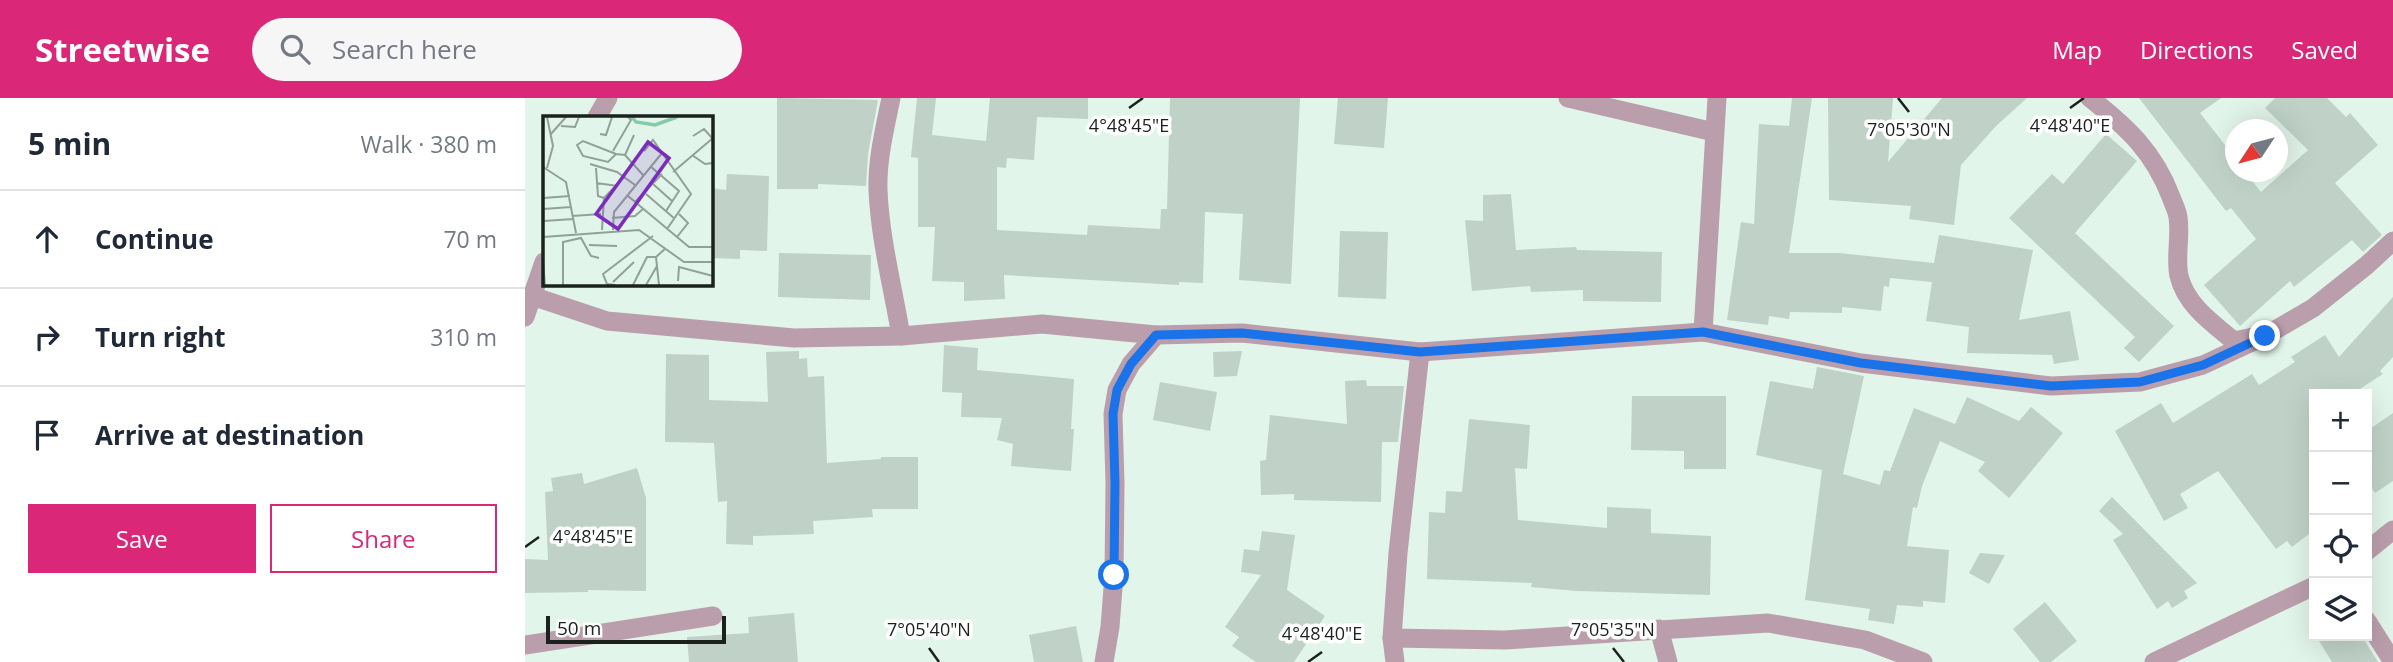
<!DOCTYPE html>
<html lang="en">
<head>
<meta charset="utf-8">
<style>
  :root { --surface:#fff; --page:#f6f6f7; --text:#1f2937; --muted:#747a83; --line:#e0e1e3; --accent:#db2777 }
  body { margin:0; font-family:"Open Sans",sans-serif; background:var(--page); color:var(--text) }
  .controls { position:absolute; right:21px; bottom:21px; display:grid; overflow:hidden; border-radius:0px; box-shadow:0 7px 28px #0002 }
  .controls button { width:63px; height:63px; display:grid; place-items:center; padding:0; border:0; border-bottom:2px solid var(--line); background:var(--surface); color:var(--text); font:35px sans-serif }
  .compass { position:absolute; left:1700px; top:21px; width:63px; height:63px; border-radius:50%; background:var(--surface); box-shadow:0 7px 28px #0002; rotate:234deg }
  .scale { position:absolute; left:21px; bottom:18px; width:180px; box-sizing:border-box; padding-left:7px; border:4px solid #1b221e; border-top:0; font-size:19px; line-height:24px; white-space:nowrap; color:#1b221e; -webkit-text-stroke:5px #fff; paint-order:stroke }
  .stop { position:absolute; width:21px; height:21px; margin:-16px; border:5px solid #1a73e8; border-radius:50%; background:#fff }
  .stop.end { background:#1a73e8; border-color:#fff; box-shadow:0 2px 7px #0008 }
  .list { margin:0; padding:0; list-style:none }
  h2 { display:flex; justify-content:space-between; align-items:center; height:91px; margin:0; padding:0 28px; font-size:30px }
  h2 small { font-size:23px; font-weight:400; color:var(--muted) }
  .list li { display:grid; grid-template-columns:46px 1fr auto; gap:21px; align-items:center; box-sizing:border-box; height:98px; padding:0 28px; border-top:2px solid var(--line) }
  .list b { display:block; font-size:26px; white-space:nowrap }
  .list em { font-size:23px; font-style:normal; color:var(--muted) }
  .actions { display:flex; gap:14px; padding:21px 28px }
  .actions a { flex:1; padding:16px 0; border:2px solid var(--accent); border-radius:0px; text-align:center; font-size:24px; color:var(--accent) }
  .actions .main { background:var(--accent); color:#fff }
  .icon { flex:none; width:38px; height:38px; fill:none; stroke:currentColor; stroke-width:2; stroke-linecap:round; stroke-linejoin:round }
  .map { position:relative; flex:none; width:1868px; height:564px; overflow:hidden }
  header { display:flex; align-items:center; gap:42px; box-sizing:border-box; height:98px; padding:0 35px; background:var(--accent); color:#fff }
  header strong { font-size:33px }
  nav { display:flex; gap:38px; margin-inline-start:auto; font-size:24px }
  .search { width:490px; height:63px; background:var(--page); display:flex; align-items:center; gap:18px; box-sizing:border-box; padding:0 24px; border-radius:38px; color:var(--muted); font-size:26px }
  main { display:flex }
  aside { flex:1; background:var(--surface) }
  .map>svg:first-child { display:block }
  .building { fill:#c0d2c8 }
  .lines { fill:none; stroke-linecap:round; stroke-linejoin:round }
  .minor { stroke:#bb9eac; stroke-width:19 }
  .route { stroke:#1a73e8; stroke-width:9 }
  .ticks { fill:none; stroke:#1b221e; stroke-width:2.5 }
  .inset-river { fill:none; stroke:#86cba7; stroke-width:3.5 }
  .inset-road { fill:none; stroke:#92a198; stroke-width:2 }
  .view { fill:#7b2cbf; fill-opacity:0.15; stroke:#7b2cbf; stroke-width:3.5 }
  .inset-edge { fill:none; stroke:#1b221e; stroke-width:3.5 }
  .ticks-label { font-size:18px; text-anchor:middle; fill:#1b221e; stroke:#fff; stroke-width:7; stroke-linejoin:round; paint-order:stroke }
</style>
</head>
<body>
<header>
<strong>Streetwise</strong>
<div class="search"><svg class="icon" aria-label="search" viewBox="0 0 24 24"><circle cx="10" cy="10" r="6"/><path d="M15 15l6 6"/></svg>Search here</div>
<nav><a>Map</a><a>Directions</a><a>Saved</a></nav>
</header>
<main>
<aside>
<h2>5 min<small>Walk · 380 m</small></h2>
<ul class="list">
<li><svg class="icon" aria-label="ahead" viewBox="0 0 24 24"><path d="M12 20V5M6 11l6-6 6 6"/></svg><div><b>Continue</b></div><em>70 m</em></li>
<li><svg class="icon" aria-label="right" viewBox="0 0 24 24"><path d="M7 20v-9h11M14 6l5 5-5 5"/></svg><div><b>Turn right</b></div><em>310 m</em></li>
<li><svg class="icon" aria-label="arrive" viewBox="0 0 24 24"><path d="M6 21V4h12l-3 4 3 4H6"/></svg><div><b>Arrive at destination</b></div></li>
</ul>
<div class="actions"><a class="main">Save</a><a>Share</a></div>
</aside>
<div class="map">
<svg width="1868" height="564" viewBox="0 0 1868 564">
  <rect width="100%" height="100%" fill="#e2f5ea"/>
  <g class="building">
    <path d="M252 0 353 2 343 56 341 88 293 86V91H252Z"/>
    <path d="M392 0H411L407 37 461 43 465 0H563V21L512 19 509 62 482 60 481 70 472 69V132L562 137 563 127 635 131 636 111H642L645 0H775L766 186 714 182 718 116 680 114 678 185 654 184V187L479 177 480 201 439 203V184L407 183 410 129H393V60L386 59Z"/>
    <path d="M813 0H863L859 50 809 46Z"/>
    <path d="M1267 0H1287L1264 155H1314L1409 165 1414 137 1508 152 1494 222 1545 213 1554 262 1529 266 1527 257 1442 255 1444 229 1401 223 1407 184 1365 180 1364 189 1359 188 1356 213 1317 209V215L1265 214 1264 221 1244 218 1243 227 1202 222 1216 124 1229 126 1234 26 1264 28Z"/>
    <path d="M1303 0H1368L1363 64 1417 0H1502L1471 28 1436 67 1429 127 1384 121 1386 108 1304 102Z"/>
    <path d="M1614 0H1696L1675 15 1711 61V74H1720L1736 94 1783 52 1740 10 1750 0H1802L1821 19 1825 15 1853 47 1810 85 1857 137 1838 154 1827 142 1769 189 1765 183 1715 228 1679 187 1731 141 1706 110 1701 113Z"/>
    <path d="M1581 36 1612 63 1550 135 1649 228 1614 264 1599 250 1610 239 1484 120 1527 76 1538 86Z"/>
    <path d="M202 76 244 78 242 153 215 152V161L186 160V90L201 92Z"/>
    <path d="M986 96 991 152 1051 149 1052 152 1137 154 1136 204 1058 203V192L1006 194 1005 188 947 193 940 122 958 123V97Z"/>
    <path d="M815 133 863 134 861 201 813 199Z"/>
    <path d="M254 155 346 157 345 202 253 199Z"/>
    <path d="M1868 199V259L1855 273 1858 276 1827 296H1789V432L1767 449 1762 443 1751 451 1693 373 1655 396 1663 410 1639 423 1590 333 1636 305 1648 325 1727 276 1734 287 1770 264 1766 259 1800 237 1814 259Z"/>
    <path d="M419 247 453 250 452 272 549 281 546 331H549L546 373 486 368 488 346 472 342 477 320 436 319 437 295 417 294Z"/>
    <path d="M274 253V261L282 260 283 279 299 278 302 365 356 361V359H393V411H347L348 419 288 423 289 436 228 438V447L201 446 202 403 193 404 189 345 140 344 141 256 184 257V302L243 304 241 254Z"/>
    <path d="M717 253 712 278 689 279 688 254Z"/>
    <path d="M1292 269 1339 278 1318 376 1355 387 1359 372 1365 373 1389 310 1430 326 1442 299 1494 323 1506 309 1538 335 1484 400 1453 373 1460 364 1415 343 1397 388 1392 410 1388 409 1382 448 1424 452 1420 505 1398 503V509L1372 507 1369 526 1343 522 1345 511 1280 502 1297 372 1231 357 1245 283 1288 291Z"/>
    <path d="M841 282 842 288H879L873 344H857L856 404 769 402V396L736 397 735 363 741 362 745 317 822 326 820 283Z"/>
    <path d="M635 284 692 294 685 333 628 322Z"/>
    <path d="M1107 298H1201V371H1159V353L1106 352Z"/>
    <path d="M1868 315V383L1850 395 1842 383V333Z"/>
    <path d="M944 321 1005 327 1002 371 990 370 993 422 1082 430V409L1126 411V435L1186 438 1185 497 1052 493 1006 489 1007 485 902 481 904 414 920 415 921 393 937 394Z"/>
    <path d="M112 370 121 400V493L63 492V494L0 495V461L23 462 20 394 28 393 26 380 57 375 59 386Z"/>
    <path d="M1587 399 1672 485 1659 493 1663 500 1647 510 1643 503 1632 511 1588 442 1598 436 1574 413Z"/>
    <path d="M737 433 770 437 762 492 800 518 769 564H731L707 548 714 539 700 529 736 477 716 474 719 451 734 453Z"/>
    <path d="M1455 455 1480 457 1464 486 1444 475Z"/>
    <path d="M1520 504 1552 543 1526 564H1515L1488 531Z"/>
    <path d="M269 515 273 564H164L162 539 224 535 223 519Z"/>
    <path d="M551 528 558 564H509L504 537Z"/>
    <path d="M1791 538H1837L1853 564H1807Z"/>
  </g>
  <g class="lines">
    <g class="minor">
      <path d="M366 0C360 30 352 61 353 92 355 141 368 190 376 238"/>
      <path d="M1043 0 1189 34"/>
      <path d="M1565 0C1602 29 1629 54 1646 99 1648 105 1652 112 1653 119 1656 138 1650 159 1654 178 1661 207 1687 225 1709 243L1728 239"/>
      <path d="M72 19 83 0"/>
      <path d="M7 198 82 223 269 240 376 238 517 226 631 237 717 235 895 254 1178 234 1336 265 1526 288 1615 284 1678 267 1740 238 1788 210 1842 167 1868 143"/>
      <path d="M0 219 19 164"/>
      <path d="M1178 234 1192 0"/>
      <path d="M1842 453 1868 432"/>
      <path d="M1842 523 1868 564"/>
      <path d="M1134 531 1143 564"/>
      <path d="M867 540 980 542 1243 525 1340 542 1398 564"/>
      <path d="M0 547 188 518"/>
      <path d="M579 564 585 529 589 477 590 385 588 316 592 292 606 266 631 237"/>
      <path d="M870 564 867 540 873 455 895 254"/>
      <path d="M1629 564 1789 488"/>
    </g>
  </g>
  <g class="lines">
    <path class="route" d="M589 477 590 385 588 316 592 292 606 266 631 237 717 235 895 254 1178 234 1336 265 1526 288 1615 284 1678 267 1740 238"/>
  </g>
  <path class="ticks" d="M1373 0 1384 14M604 10 618 0M1545 10 1559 0M0 449 14 439M404 550 414 564M1088 550 1099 564M783 564 797 554"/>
  <g transform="translate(18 18)">
    <rect width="170" height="170" fill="#e2f5ea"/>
    <path class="inset-river" d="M89 1 93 6 112 9 134 1"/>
    <path class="inset-road" d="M18 10 32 11 36 1M57 18 63 19 69 1M7 19 23 1M150 20 161 13 169 22M70 35 88 4 85 1M101 35 110 24 148 78 124 113M73 38 40 25 34 29 40 40 65 46 73 38 82 39 100 59M82 39 91 19M149 39 162 48 170 47M47 48 74 56 92 69M107 50 136 75 123 95M0 51 23 66 33 117M4 52 10 30 4 1M53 52 55 80 61 82M130 56 170 22M53 67 75 70M110 68 129 85M103 78 132 103M85 80 146 131H170M0 82 27 80M92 86 119 58M0 93 28 91M29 100 58 98M69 102 92 100 100 93M1 105 30 103M59 114 61 82 82 60M70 114 71 96 119 37M0 121 96 114 141 146H170M134 121 145 107 136 98M46 129 74 130M113 141 116 169M0 147 2 169M135 165 136 151 170 160M70 166 91 146M20 169V126L38 122 48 140 56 142M72 169 64 168 60 158 110 120M90 169 104 141H113L123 132M103 169 114 150"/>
    <path class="view" d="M105 26 126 42 75 113 53 98Z"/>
    <rect width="170" height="170" class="inset-edge"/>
  </g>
  <g class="ticks-label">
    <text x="1545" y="34">4°48'40"E</text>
    <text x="604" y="34">4°48'45"E</text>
    <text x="1384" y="38">7°05'30"N</text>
    <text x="68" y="445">4°48'45"E</text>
    <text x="404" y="538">7°05'40"N</text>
    <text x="1088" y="538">7°05'35"N</text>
    <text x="797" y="542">4°48'40"E</text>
  </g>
</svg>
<div class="controls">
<button>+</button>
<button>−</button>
<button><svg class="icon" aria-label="locate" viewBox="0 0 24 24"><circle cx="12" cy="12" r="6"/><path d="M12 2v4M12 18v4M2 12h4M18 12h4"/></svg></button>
<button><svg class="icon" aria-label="layers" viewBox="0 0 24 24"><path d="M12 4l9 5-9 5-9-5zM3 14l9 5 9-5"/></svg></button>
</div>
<svg class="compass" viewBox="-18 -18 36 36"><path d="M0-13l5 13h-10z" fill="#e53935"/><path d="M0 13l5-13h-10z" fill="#747a83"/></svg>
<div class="scale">50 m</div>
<div class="stop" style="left:589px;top:477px"></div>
<div class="stop end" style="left:1740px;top:238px"></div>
</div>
</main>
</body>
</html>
